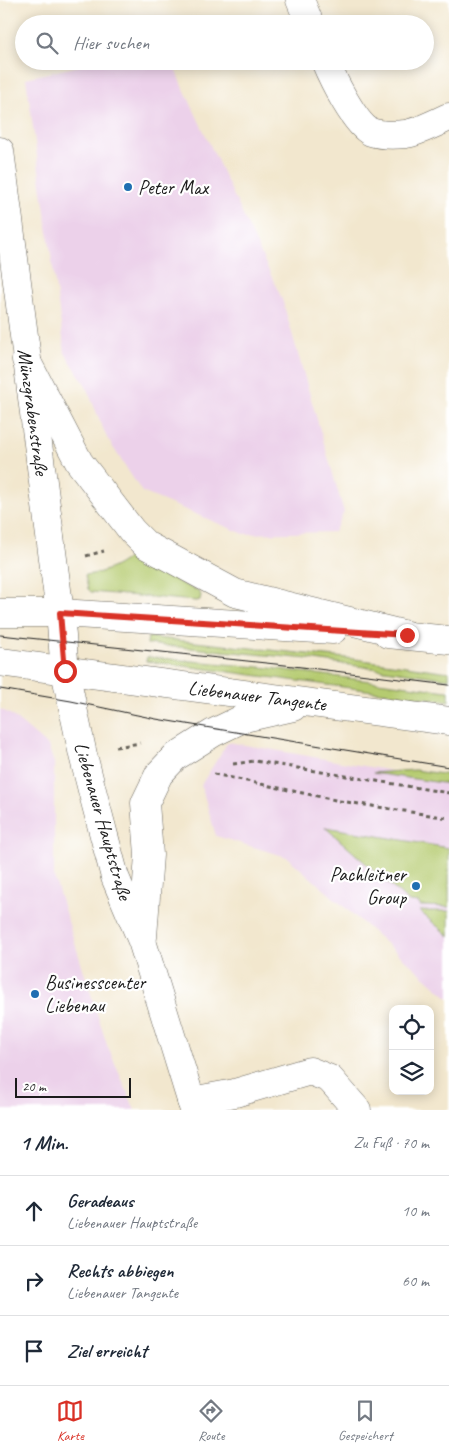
<!DOCTYPE html>
<html lang="de">
<head>
<meta charset="utf-8">
<style>
  :root { --surface:#fff; --page:#f2f2f3; --text:#1f2937; --muted:#747a83; --line:#e0e1e3; --accent:#d93025 }
  body { margin:0; font-family:Caveat,sans-serif; background:var(--page); color:var(--text) }
  .controls { position:absolute; right:15px; bottom:15px; display:grid; overflow:hidden; border-radius:10px; box-shadow:0 2px 12px #0003 }
  .controls button { width:45px; height:45px; display:grid; place-items:center; padding:0; border:0; border-bottom:1px solid var(--line); background:var(--surface); color:var(--text); font:25px sans-serif }
  .scale { position:absolute; left:15px; bottom:12px; width:116px; box-sizing:border-box; padding-left:5px; border:2px solid #1c1c1c; border-top:0; font-size:14px; line-height:18px; white-space:nowrap; color:#1c1c1c; -webkit-text-stroke:4px #fff; paint-order:stroke }
  .stop { position:absolute; width:15px; height:15px; margin:-11px; border:4px solid #d93025; border-radius:50%; background:#fff }
  .stop.end { background:#d93025; border-color:#fff; box-shadow:0 1px 5px #0008 }
  .list { margin:0; padding:0; list-style:none }
  h2 { display:flex; justify-content:space-between; align-items:center; height:65px; margin:0; padding:0 20px; font-size:21px }
  h2 small { font-size:16px; font-weight:400; color:var(--muted) }
  .list li { display:grid; grid-template-columns:32px 1fr auto; gap:15px; align-items:center; box-sizing:border-box; height:70px; padding:0 20px; border-top:1px solid var(--line) }
  .list b { display:block; font-size:19px; white-space:nowrap }
  .list p { margin:0; font-size:16px; white-space:nowrap; color:var(--muted) }
  .list em { font-size:16px; font-style:normal; color:var(--muted) }
  .icon { flex:none; width:28px; height:28px; fill:none; stroke:currentColor; stroke-width:2; stroke-linecap:round; stroke-linejoin:round }
  .map { position:relative; flex:none; width:449px; height:1110px; overflow:hidden }
  .search { position:absolute; background:var(--surface); box-shadow:0 2px 12px #0003; left:15px; right:15px; top:15px; height:55px; display:flex; align-items:center; gap:12px; box-sizing:border-box; padding:0 18px; border-radius:28px; color:var(--muted); font-size:19px }
  .sheet { height:275px; background:var(--surface) }
  nav { display:flex; justify-content:space-around; align-items:center; box-sizing:border-box; height:70px; border-top:1px solid var(--line); background:var(--surface); font-size:14px; color:var(--muted) }
  nav a { display:grid; justify-items:center; gap:2px }
  nav .on { color:var(--accent) }
  .map>svg:first-child { display:block }
  .built { fill:#ecd1ea }
  .green { fill:#b5cb70; stroke:#687446 }
  .lines { fill:none; stroke-linecap:round; stroke-linejoin:round }
  .minor-casing { stroke:#67635a; stroke-width:29 }
  .secondary-casing { stroke:#67635a; stroke-width:29 }
  .primary-casing { stroke:#67635a; stroke-width:29 }
  .path { stroke:#67635a; stroke-width:3; stroke-dasharray:4 4; stroke-linecap:butt }
  .minor { stroke:#fff; stroke-width:28 }
  .secondary { stroke:#fff; stroke-width:28 }
  .primary { stroke:#fff; stroke-width:28 }
  .tram { stroke:#1c1c1c; stroke-width:1 }
  .route { stroke:#d93025; stroke-width:6 }
  .poi-dot { fill:#1f6fb2; stroke:#fff; stroke-width:2 }
  .labels { text-anchor:middle; dominant-baseline:central; stroke-width:4.5; stroke-linejoin:round; paint-order:stroke }
  .poi-label { font-size:20px; fill:#1c1c1c; stroke:#fff; text-anchor:start }
  .street-label { font-size:20px; fill:#1c1c1c; stroke:#fff }
</style>
</head>
<body>
<div class="map">
<svg width="449" height="1110" viewBox="0 0 449 1110">
  <rect width="100%" height="100%" fill="#fff"/>
  <filter id="ink" filterUnits="userSpaceOnUse"><feTurbulence type="fractalNoise" baseFrequency=".02" numOctaves="2"/><feDisplacementMap in="SourceGraphic" scale="10" xChannelSelector="R" yChannelSelector="G"/><feConvolveMatrix kernelMatrix="1 2 1 2 8 2 1 2 1" color-interpolation-filters="sRGB"/></filter>
  <filter id="wash" filterUnits="userSpaceOnUse"><feTurbulence type="fractalNoise" baseFrequency=".0096" numOctaves="4" result="noise"/><feDisplacementMap in="SourceGraphic" scale="20" xChannelSelector="R" yChannelSelector="G"/><feGaussianBlur stdDeviation="1.12" result="paint"/><feColorMatrix in="noise" values="0 0 0 0 0 0 0 0 0 0 0 0 0 0 0 0 0 1.4 0 .05"/><feComposite in="paint" operator="in"/></filter>
  <g filter="url(#wash)">
    <rect width="100%" height="100%" fill="#f2e7ce"/>
    <g class="built">
      <path d="M101 61H171L282 299 344 512 334 532 244 534 142 492 107 438 85 384 65 353 26 78Z"/>
      <path d="M0 709 10 714 48 746 54 763V877L107 1045 135 1110H0Z"/>
      <path d="M228 742 449 781V998L287 857 216 836 201 785Z"/>
    </g>
    <g class="green">
      <path d="M135 552 180 583 198 591 201 595 200 600 196 601 91 592 88 589 85 575C105 573 121 565 135 552Z"/>
      <path d="M148 637 355 659 449 672V679L308 659 147 644Z"/>
      <path d="M147 657 270 668 447 691H449V701L146 661Z"/>
      <path d="M415 770 449 775V784L373 773Z"/>
      <path d="M325 827 449 848V907L420 906 419 903 409 902Z"/>
      <path d="M419 911H449V936Z"/>
    </g>
  </g>
  <g filter="url(#ink)">
    <g class="lines">
      <g class="minor-casing">
        <g id="minor">
          <path d="M300 0 310 24"/>
          <path d="M325 61C332 78 355 125 371 132 380 135 396 135 406 134 418 132 437 122 449 117"/>
          <path d="M191 1101 235 1093 310 1071 330 1079 357 1110"/>
        </g>
      </g>
      <g class="secondary-casing">
        <path id="secondary" d="M0 151 60 613"/>
      </g>
      <g class="primary-casing">
        <g id="primary">
          <path d="M26 360 79 462 132 531 146 545 235 593 407 635"/>
          <path d="M0 613H60L333 630"/>
          <path d="M60 613 65 671 83 755 93 794 115 877 142 941 194 1110"/>
          <path d="M388 634 449 640"/>
          <path d="M0 662 449 721"/>
          <path d="M143 937 149 855 145 803 159 774 175 757 213 733 244 718 293 707"/>
        </g>
      </g>
      <g class="path">
        <path d="M86 556 104 551"/>
        <path d="M116 747 140 743"/>
        <path d="M233 764 255 761 449 793"/>
        <path d="M214 774 340 801 449 818"/>
      </g>
      <use href="#minor" class="minor"/>
      <use href="#secondary" class="secondary"/>
      <use href="#primary" class="primary"/>
      <g class="tram">
        <path d="M0 635 285 665 449 685"/>
        <path d="M0 689 71 701 156 719 449 767"/>
      </g>
    </g>
  </g>
  <g class="lines" filter="url(#ink)">
    <path class="route" d="M65 671 60 613 407 635"/>
  </g>
  <g class="poi-dot">
    <circle cx="128" cy="187" r="5"/>
    <circle cx="416" cy="886" r="5"/>
    <circle cx="35" cy="994" r="5"/>
  </g>
  <g class="labels">
    <g class="poi-label">
      <text x="138" y="187">Peter Max</text>
      <text x="406" y="874" text-anchor="end">Pachleitner<tspan x="406" dy="23">Group</tspan></text>
      <text x="45" y="982">Businesscenter<tspan x="45" dy="23">Liebenau</tspan></text>
    </g>
    <g class="street-label">
      <text transform="translate(33 412) rotate(82)">Münzgrabenstraße</text>
      <text transform="translate(257 696) rotate(7)">Liebenauer Tangente</text>
      <text transform="translate(103 821) rotate(74)">Liebenauer Hauptstraße</text>
    </g>
  </g>
</svg>
<div class="controls">
<button><svg class="icon" aria-label="locate" viewBox="0 0 24 24"><circle cx="12" cy="12" r="6"/><path d="M12 2v4M12 18v4M2 12h4M18 12h4"/></svg></button>
<button><svg class="icon" aria-label="layers" viewBox="0 0 24 24"><path d="M12 4l9 5-9 5-9-5zM3 14l9 5 9-5"/></svg></button>
</div>
<div class="scale">20 m</div>
<div class="stop" style="left:65px;top:671px"></div>
<div class="stop end" style="left:407px;top:635px"></div>
<div class="search"><svg class="icon" aria-label="search" viewBox="0 0 24 24"><circle cx="10" cy="10" r="6"/><path d="M15 15l6 6"/></svg>Hier suchen</div>
</div>
<section class="sheet">
<h2>1 Min.<small>Zu Fuß · 70 m</small></h2>
<ul class="list">
<li><svg class="icon" aria-label="ahead" viewBox="0 0 24 24"><path d="M12 20V5M6 11l6-6 6 6"/></svg><div><b>Geradeaus</b><p>Liebenauer Hauptstraße</p></div><em>10 m</em></li>
<li><svg class="icon" aria-label="right" viewBox="0 0 24 24"><path d="M7 20v-9h11M14 6l5 5-5 5"/></svg><div><b>Rechts abbiegen</b><p>Liebenauer Tangente</p></div><em>60 m</em></li>
<li><svg class="icon" aria-label="arrive" viewBox="0 0 24 24"><path d="M6 21V4h12l-3 4 3 4H6"/></svg><div><b>Ziel erreicht</b></div></li>
</ul>
</section>
<nav>
<a class="on"><svg class="icon" aria-label="map" viewBox="0 0 24 24"><path d="M3 6l6-2 6 2 6-2v14l-6 2-6-2-6 2zM9 4v14M15 6v14"/></svg>Karte</a>
<a><svg class="icon" aria-label="directions" viewBox="0 0 24 24"><path d="M12 3l9 9-9 9-9-9zM9 14v-3h6M13 9l2 2-2 2"/></svg>Route</a>
<a><svg class="icon" aria-label="saved" viewBox="0 0 24 24"><path d="M7 4h10v16l-5-4-5 4z"/></svg>Gespeichert</a>
</nav>
</body>
</html>
